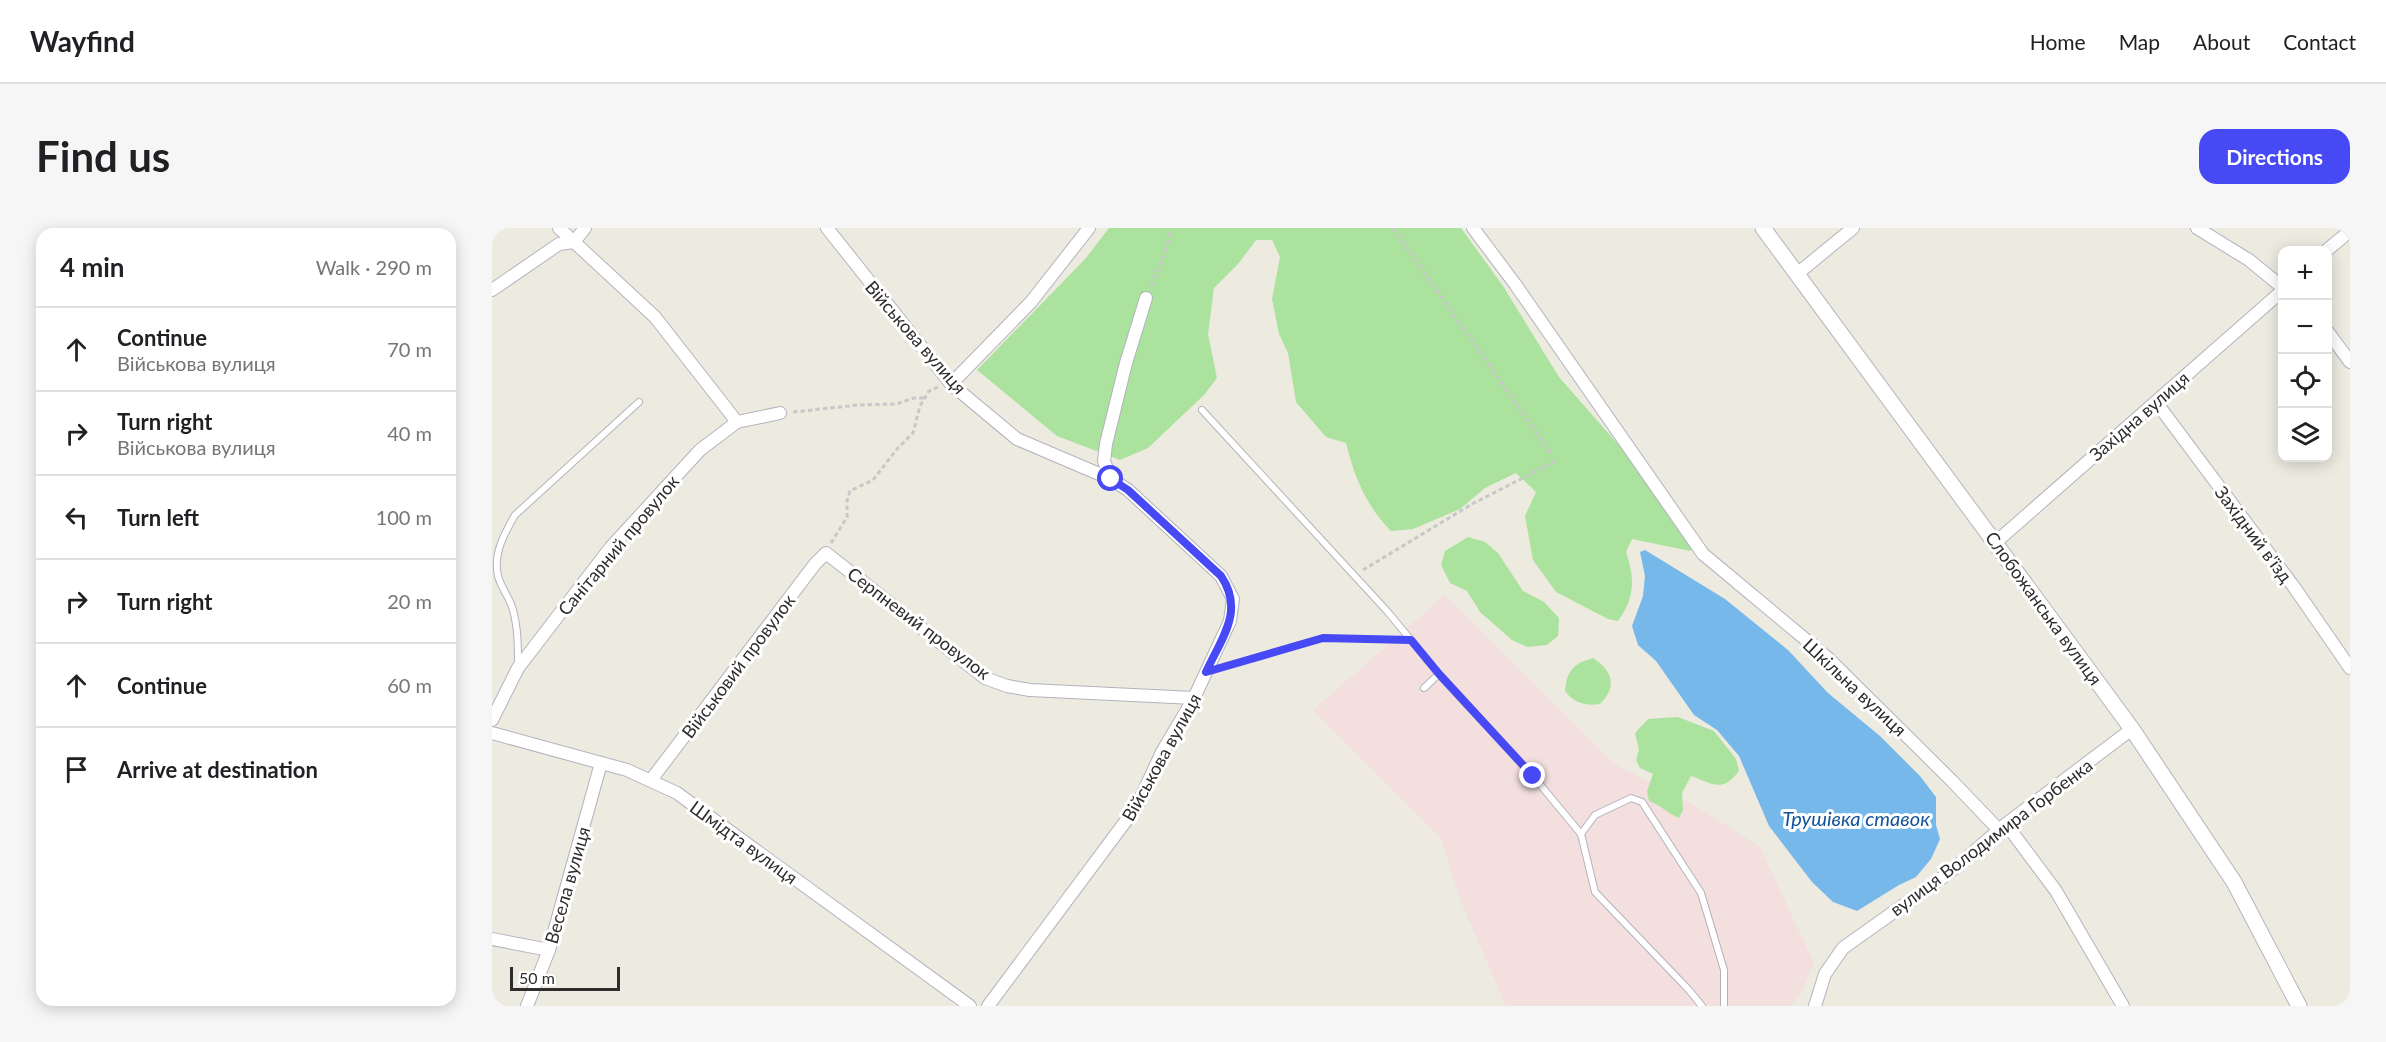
<!DOCTYPE html>
<html lang="en">
<head>
<meta charset="utf-8">
<style>
  :root { --surface:#fff; --page:#f6f6f6; --text:#202124; --muted:#757577; --line:#e0e0e0; --accent:#4649f4 }
  body { margin:0; font-family:Lato,sans-serif; background:var(--page); color:var(--text) }
  .controls { position:absolute; right:18px; top:18px; display:grid; overflow:hidden; border-radius:12px; box-shadow:0 3px 15px #0003 }
  .controls button { width:54px; height:54px; display:grid; place-items:center; padding:0; border:0; border-bottom:2px solid var(--line); background:var(--surface); color:var(--text); font:30px sans-serif }
  .scale { position:absolute; left:18px; bottom:15px; width:110px; box-sizing:border-box; padding-left:6px; border:3px solid #2d2d2d; border-top:0; font-size:16px; line-height:21px; white-space:nowrap; color:#2d2d2d; -webkit-text-stroke:4px #fff; paint-order:stroke }
  .stop { position:absolute; width:18px; height:18px; margin:-14px; border:4px solid #4649f4; border-radius:50%; background:#fff }
  .stop.end { background:#4649f4; border-color:#fff; box-shadow:0 2px 6px #0008 }
  .list { margin:0; padding:0; list-style:none }
  h2 { display:flex; justify-content:space-between; align-items:center; height:78px; margin:0; padding:0 24px; font-size:26px }
  h2 small { font-size:20px; font-weight:400; color:var(--muted) }
  .list li { display:grid; grid-template-columns:39px 1fr auto; gap:18px; align-items:center; box-sizing:border-box; height:84px; padding:0 24px; border-top:2px solid var(--line) }
  .list b { display:block; font-size:22px; white-space:nowrap }
  .list p { margin:0; font-size:20px; white-space:nowrap; color:var(--muted) }
  .list em { font-size:20px; font-style:normal; color:var(--muted) }
  .icon { flex:none; width:33px; height:33px; fill:none; stroke:currentColor; stroke-width:2; stroke-linecap:round; stroke-linejoin:round }
  .map { position:relative; flex:none; width:1858px; height:778px; overflow:hidden; border-radius:18px }
  header { display:flex; align-items:center; gap:36px; box-sizing:border-box; height:84px; padding:0 30px; background:var(--surface); border-bottom:2px solid var(--line) }
  header strong { font-size:28px }
  nav { display:flex; gap:33px; margin-inline-start:auto; font-size:21px }
  .intro { display:flex; align-items:center; justify-content:space-between; box-sizing:border-box; height:144px; padding:0 36px }
  h1 { margin:0; font-size:42px }
  .button { padding:15px 27px; border-radius:18px; background:var(--accent); color:#fff; font-size:21px; font-weight:700 }
  main { display:flex; gap:36px; padding:0 36px }
  aside { flex:1; background:var(--surface); border-radius:18px; box-shadow:0 3px 15px #0003 }
  .map>svg:first-child { display:block }
  .medical { fill:#f3e0de }
  .green { fill:#aae29e }
  .water { fill:#77b8eb }
  .lines { fill:none; stroke-linecap:round; stroke-linejoin:round }
  .service-casing { stroke:#b3b3bf; stroke-width:8 }
  .minor-casing { stroke:#b3b3bf; stroke-width:14 }
  .tertiary-casing { stroke:#b3b3bf; stroke-width:17 }
  .path { stroke:#c8c8c8; stroke-width:3; stroke-dasharray:4.5 3; stroke-linecap:butt }
  .service { stroke:#fff; stroke-width:6 }
  .minor { stroke:#fff; stroke-width:12 }
  .tertiary { stroke:#fff; stroke-width:15 }
  .route { stroke:#4649f4; stroke-width:8 }
  .labels { text-anchor:middle; dominant-baseline:central; stroke-width:6; stroke-linejoin:round; paint-order:stroke }
  .street-label { font-size:18px; fill:#2d2d2d; stroke:#fff }
  .water-label { font-size:20px; font-style:italic; fill:#12549b; stroke:#fff }
</style>
</head>
<body>
<header>
<strong>Wayfind</strong>
<nav><a>Home</a><a>Map</a><a>About</a><a>Contact</a></nav>
</header>
<div class="intro"><h1>Find us</h1><a class="button">Directions</a></div>
<main>
<aside>
<h2>4 min<small>Walk · 290 m</small></h2>
<ul class="list">
<li><svg class="icon" aria-label="ahead" viewBox="0 0 24 24"><path d="M12 20V5M6 11l6-6 6 6"/></svg><div><b>Continue</b><p>Військова вулиця</p></div><em>70 m</em></li>
<li><svg class="icon" aria-label="right" viewBox="0 0 24 24"><path d="M7 20v-9h11M14 6l5 5-5 5"/></svg><div><b>Turn right</b><p>Військова вулиця</p></div><em>40 m</em></li>
<li><svg class="icon" aria-label="left" viewBox="0 0 24 24"><path d="M17 20v-9H6M10 6l-5 5 5 5"/></svg><div><b>Turn left</b></div><em>100 m</em></li>
<li><svg class="icon" aria-label="right" viewBox="0 0 24 24"><path d="M7 20v-9h11M14 6l5 5-5 5"/></svg><div><b>Turn right</b></div><em>20 m</em></li>
<li><svg class="icon" aria-label="ahead" viewBox="0 0 24 24"><path d="M12 20V5M6 11l6-6 6 6"/></svg><div><b>Continue</b></div><em>60 m</em></li>
<li><svg class="icon" aria-label="arrive" viewBox="0 0 24 24"><path d="M6 21V4h12l-3 4 3 4H6"/></svg><div><b>Arrive at destination</b></div></li>
</ul>
</aside>
<div class="map">
<svg width="1858" height="778" viewBox="0 0 1858 778">
  <rect width="100%" height="100%" fill="#edeae0"/>
  <path class="medical" d="M953 367 1124 537 1199 575 1268 619 1322 735 1309 765 1299 778H1014L968 672 949 610 821 482Z"/>
  <g class="green">
    <path d="M617 0H969L1011 58 1067 149 1208 310 1198 323 1140 311 1134 324C1143 350 1143 370 1126 393L1116 391 1064 364 1041 332 1033 288 1044 264 1024 245 993 260 968 281 921 301 899 303C874 278 862 248 854 215L834 209 804 174 796 125 787 106 780 71 788 29 780 12H764L746 36 722 60 716 106 725 150 712 167 656 220 628 232 565 208 485 142 594 30Z"/>
    <path d="M976 309 993 314 1006 325 1031 363 1052 374 1067 390 1066 408 1055 417 1035 419 1020 412 988 384 975 363 958 355 949 337 953 323Z"/>
    <path d="M1101 430C1121 443 1125 459 1108 476 1093 478 1082 475 1073 463 1075 442 1081 436 1101 430Z"/>
    <path d="M1186 489 1222 503 1244 531 1247 543C1230 565 1222 556 1199 548L1190 565 1191 582 1187 590C1175 585 1170 578 1157 573L1155 563 1161 546 1148 540 1144 532 1147 522 1143 505 1156 491Z"/>
  </g>
  <path class="water" d="M1153 322 1233 371 1296 422 1336 465 1388 508 1428 548 1444 569V597L1448 611 1439 631 1424 649 1407 657 1365 683 1341 674 1320 654 1277 598 1247 528 1225 502 1202 487 1164 433 1146 417 1140 398 1151 368 1153 348 1148 324Z"/>
  <g class="lines">
    <g class="service-casing">
      <g id="service">
        <path d="M710 182 895 383 947 446"/>
        <path d="M26 437C26 419 26 400 21 382 18 370 9 360 6 348 1 326 12 306 23 287L147 174"/>
        <path d="M932 460 947 446 1041 548 1089 606 1103 664 1196 761 1210 778"/>
        <path d="M1089 606 1103 587 1139 570 1150 574 1209 665 1232 742V778"/>
      </g>
    </g>
    <g class="minor-casing">
      <g id="minor">
        <path d="M67 0 163 89 245 194"/>
        <path d="M335 0 459 156 525 211 619 251 636 262 729 348 741 371 738 393 702 470 670 524 645 578 496 778"/>
        <path d="M981 0 1023 56 1211 326 1337 431 1460 553 1507 602"/>
        <path d="M1705 0 1757 32 1790 59"/>
        <path d="M1835 22 1858 3"/>
        <path d="M1305 46 1361 0"/>
        <path d="M0 62 67 16 82 14 93 0"/>
        <path d="M1836 104 1858 134"/>
        <path d="M459 156 539 74 597 0"/>
        <path d="M1664 174 1802 359 1858 440"/>
        <path d="M619 251 612 233 614 216 634 135 654 70"/>
        <path d="M1504 314 1790 63"/>
        <path d="M0 492 26 440 72 380 119 319 208 222 245 194 288 185"/>
        <path d="M0 505 135 542 185 565 478 778"/>
        <path d="M159 552 323 336 334 325 493 450 515 458 538 462 702 470"/>
        <path d="M1514 596 1564 663 1631 778"/>
        <path d="M0 711 57 722"/>
        <path d="M35 778 57 722 109 535"/>
        <path d="M1323 778 1333 746 1351 720 1458 644 1514 596 1640 501"/>
      </g>
    </g>
    <g class="tertiary-casing">
      <path id="tertiary" d="M1271 0 1640 501 1742 654 1807 778"/>
    </g>
    <g class="path">
      <path d="M901 0 1060 227"/>
      <path d="M659 58 673 26 679 0"/>
      <path d="M301 184 366 177 404 176 422 170H433"/>
      <path d="M339 315 355 289V273L358 263 381 252 405 221 421 205 428 178 437 163 446 159"/>
      <path d="M871 342 980 276 1064 233"/>
      <path d="M730 439 831 410 905 411"/>
    </g>
    <use href="#service" class="service"/>
    <use href="#minor" class="minor"/>
    <use href="#tertiary" class="tertiary"/>
  </g>
  <g class="lines">
    <path class="route" d="M619 251 636 262 729 348C753 383 729 411 714 444L831 410 919 412 947 446 1041 548"/>
  </g>
  <g class="labels">
    <g class="street-label">
      <text transform="translate(424 109) rotate(49)">Військова вулиця</text>
      <text transform="translate(1647 188) rotate(-41)">Західна вулиця</text>
      <text transform="translate(1762 306) rotate(53)">Західний в'їзд</text>
      <text transform="translate(126 317) rotate(-50)">Санітарний провулок</text>
      <text transform="translate(1552 380) rotate(54)">Слобожанська вулиця</text>
      <text transform="translate(427 395) rotate(37)">Серпневий провулок</text>
      <text transform="translate(246 438) rotate(-53)">Військовий провулок</text>
      <text transform="translate(1363 459) rotate(43)">Шкільна вулиця</text>
      <text transform="translate(669 529) rotate(-61)">Військова вулиця</text>
      <text transform="translate(1499 609) rotate(-37)">вулиця Володимира Горбенка</text>
      <text transform="translate(252 614) rotate(36)">Шмідта вулиця</text>
      <text transform="translate(75 657) rotate(-74)">Весела вулиця</text>
    </g>
    <g class="water-label">
      <text x="1364" y="590">Трушівка ставок</text>
    </g>
  </g>
</svg>
<div class="controls">
<button>+</button>
<button>−</button>
<button><svg class="icon" aria-label="locate" viewBox="0 0 24 24"><circle cx="12" cy="12" r="6"/><path d="M12 2v4M12 18v4M2 12h4M18 12h4"/></svg></button>
<button><svg class="icon" aria-label="layers" viewBox="0 0 24 24"><path d="M12 4l9 5-9 5-9-5zM3 14l9 5 9-5"/></svg></button>
</div>
<div class="scale">50 m</div>
<div class="stop" style="left:619px;top:251px"></div>
<div class="stop end" style="left:1041px;top:548px"></div>
</div>
</main>
</body>
</html>
